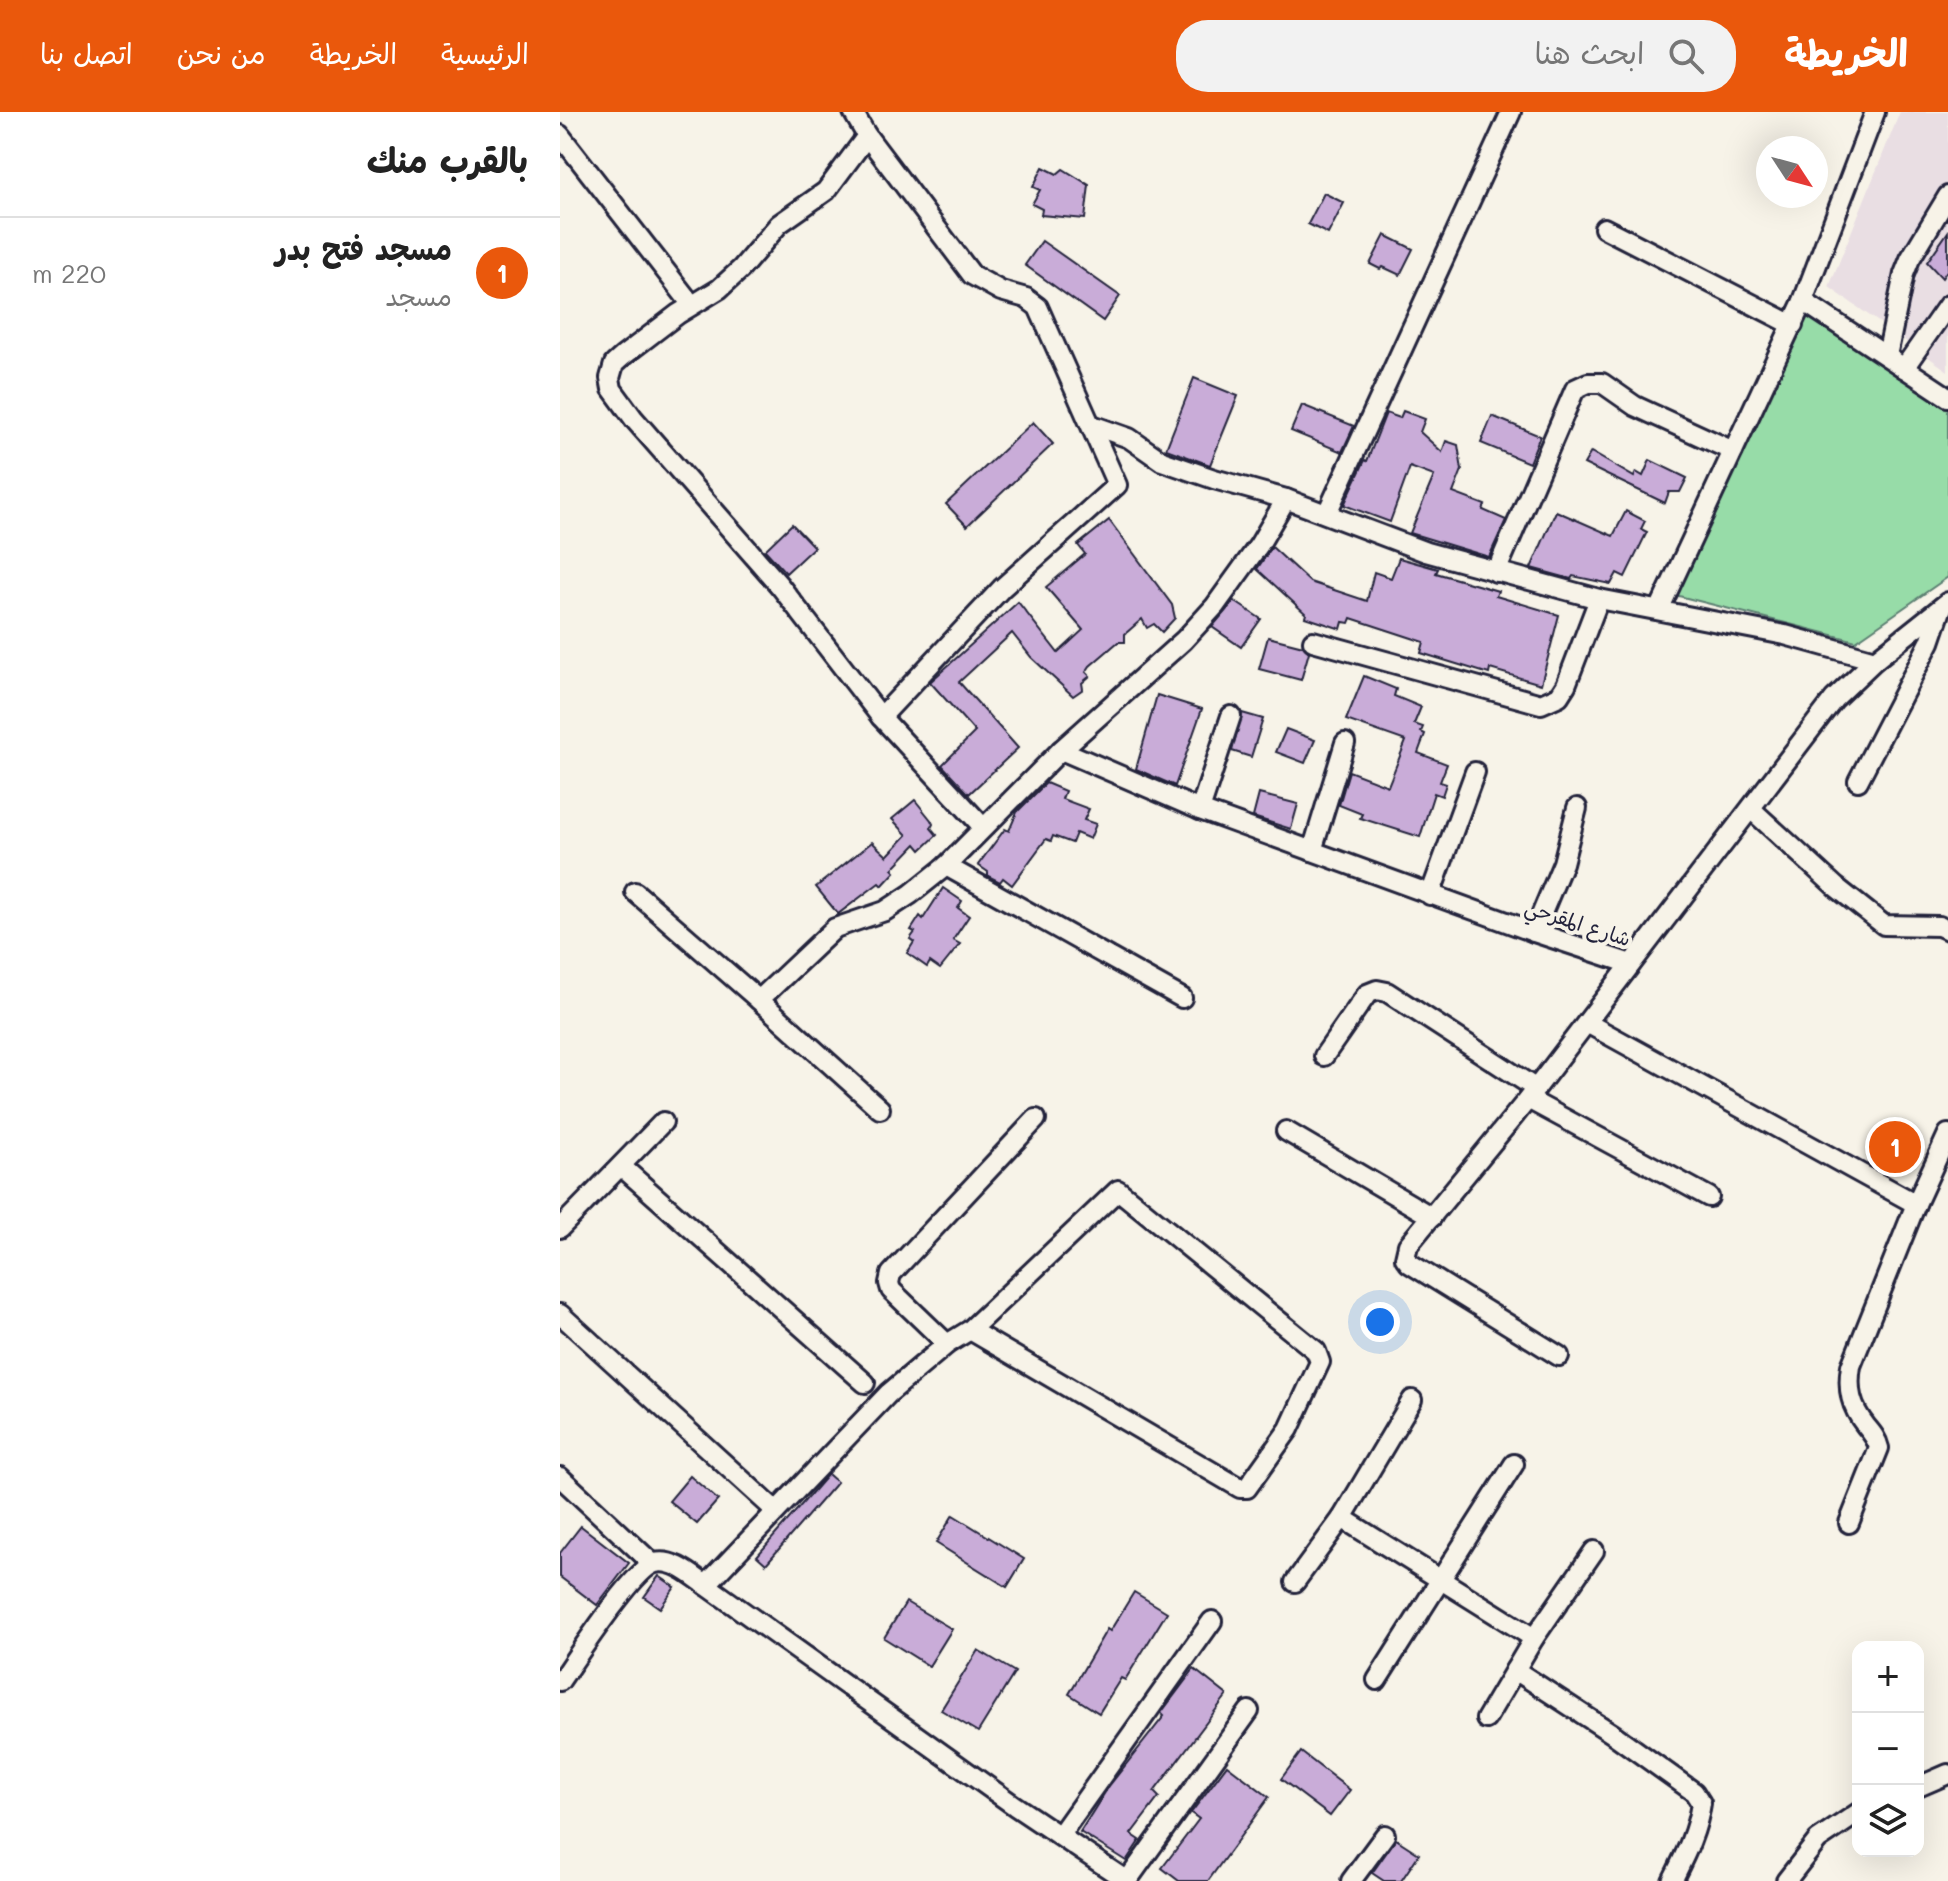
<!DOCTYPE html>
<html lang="ar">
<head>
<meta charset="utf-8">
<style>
  :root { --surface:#fff; --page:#f2f2f2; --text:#222; --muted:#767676; --line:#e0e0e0; --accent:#ea580c }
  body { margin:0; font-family:Mali,"Playpen Sans Arabic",sans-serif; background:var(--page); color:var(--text); direction:rtl }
  .controls { position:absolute; right:24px; bottom:24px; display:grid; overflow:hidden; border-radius:16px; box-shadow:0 8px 32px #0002 }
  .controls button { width:72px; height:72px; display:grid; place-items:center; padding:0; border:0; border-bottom:2px solid var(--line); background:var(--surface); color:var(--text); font:40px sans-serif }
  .compass { position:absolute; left:1196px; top:24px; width:72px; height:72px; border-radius:50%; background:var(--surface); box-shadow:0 8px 32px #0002; rotate:126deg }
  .you { position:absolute; left:820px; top:1210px; width:28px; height:28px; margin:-20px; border:6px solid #fff; border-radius:50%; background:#1a73e8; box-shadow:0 0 0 12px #1a73e833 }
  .badge { display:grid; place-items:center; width:52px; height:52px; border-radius:50%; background:var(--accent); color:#fff; font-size:26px; font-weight:700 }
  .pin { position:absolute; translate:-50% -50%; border:4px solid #fff; box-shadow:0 2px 8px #0006 }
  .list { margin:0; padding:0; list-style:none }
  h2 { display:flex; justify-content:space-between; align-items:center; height:104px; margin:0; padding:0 32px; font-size:34px }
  h2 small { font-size:26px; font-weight:400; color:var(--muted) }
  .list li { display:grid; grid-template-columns:52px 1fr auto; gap:24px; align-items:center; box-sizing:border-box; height:112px; padding:0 32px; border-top:2px solid var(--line) }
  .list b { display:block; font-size:30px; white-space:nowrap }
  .list p { margin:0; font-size:26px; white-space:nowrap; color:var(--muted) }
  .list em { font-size:26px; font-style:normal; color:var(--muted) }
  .icon { flex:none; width:44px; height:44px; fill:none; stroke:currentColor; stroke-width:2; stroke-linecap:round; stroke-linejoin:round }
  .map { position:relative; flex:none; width:1388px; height:1769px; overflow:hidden; direction:ltr }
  header { display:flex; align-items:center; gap:48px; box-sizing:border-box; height:112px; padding:0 40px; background:var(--accent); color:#fff }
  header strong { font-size:38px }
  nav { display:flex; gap:44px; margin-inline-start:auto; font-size:28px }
  .search { width:560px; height:72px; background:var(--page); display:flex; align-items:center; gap:20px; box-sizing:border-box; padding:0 28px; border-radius:32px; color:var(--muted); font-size:30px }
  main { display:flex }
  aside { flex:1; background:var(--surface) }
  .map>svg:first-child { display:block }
  .built { fill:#e9dee3 }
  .green { fill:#97dca8; stroke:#5c7f72; stroke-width:2 }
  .building { fill:#c9acd8; stroke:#22223b; stroke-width:2 }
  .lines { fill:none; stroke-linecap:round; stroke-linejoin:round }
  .minor-casing { stroke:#22223b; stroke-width:24 }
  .minor { stroke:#f7f3e8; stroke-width:18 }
  .labels { text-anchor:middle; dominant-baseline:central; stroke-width:8; stroke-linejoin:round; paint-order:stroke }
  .street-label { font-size:20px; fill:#22223b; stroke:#f7f3e8 }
</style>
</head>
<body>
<header>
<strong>الخريطة</strong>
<div class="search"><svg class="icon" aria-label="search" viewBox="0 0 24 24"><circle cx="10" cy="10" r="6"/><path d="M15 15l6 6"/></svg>ابحث هنا</div>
<nav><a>الرئيسية</a><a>الخريطة</a><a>من نحن</a><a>اتصل بنا</a></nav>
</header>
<main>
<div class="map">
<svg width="1388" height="1769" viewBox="0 0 1388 1769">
  <rect width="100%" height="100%" fill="#f7f3e8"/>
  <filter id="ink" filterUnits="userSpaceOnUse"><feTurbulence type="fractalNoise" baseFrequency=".0125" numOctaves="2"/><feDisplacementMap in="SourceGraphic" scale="16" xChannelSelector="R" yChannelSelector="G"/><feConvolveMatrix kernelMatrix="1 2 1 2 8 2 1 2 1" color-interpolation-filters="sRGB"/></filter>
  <g filter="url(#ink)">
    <path class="built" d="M1340 0H1388V259L1269 175Z"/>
    <path class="green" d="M1245 198 1388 298V465L1296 529 1111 482Z"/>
    <g class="building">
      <path d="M483 55 497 62 503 57 529 73 525 107 481 103 482 97 472 92 480 78 473 75Z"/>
      <path d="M764 81 784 91 768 122 748 112Z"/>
      <path d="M1388 120V157L1382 166 1367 150Z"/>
      <path d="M825 123 853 137 840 163 823 155 820 157 810 152Z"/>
      <path d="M482 129 560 184 543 209 465 153Z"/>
      <path d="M634 266 678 284 650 353 606 337Z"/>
      <path d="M742 293 794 314 782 340 731 319Z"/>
      <path d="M843 299 865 307 860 320 882 340 886 329 898 333 902 358 893 381 925 393 923 398 946 408 929 445 850 421 874 364 850 355 830 410 784 393 805 348 807 349 826 301 840 306Z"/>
      <path d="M932 304 980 324 969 351 921 331Z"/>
      <path d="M473 310 493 332 407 414 386 392Z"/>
      <path d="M1031 340 1074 365 1076 360 1083 364 1090 348 1127 366 1120 380H1109L1105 391 1024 352Z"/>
      <path d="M996 399 1053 424 1066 399 1085 409 1081 417 1087 420 1065 465 1057 461 1051 472 1013 464 1011 467 971 456Z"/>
      <path d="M549 408 612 493 615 506 602 520 594 512 587 516 582 507 565 522V530H558L530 554 526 560 530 564 522 571 523 577 513 584 471 545 452 521 399 570 458 636 409 682 382 653 415 620 370 570 458 490 498 541 523 518 486 475 525 442 518 433Z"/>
      <path d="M232 412 254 435 226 461 205 438Z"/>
      <path d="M712 435 750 470 807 489 814 460 831 466 839 446 878 457 876 461 938 479 936 484 999 503 981 572 930 557 929 562 861 541 864 530 791 506 789 511 783 510 781 517 745 505 746 502 697 457Z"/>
      <path d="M674 489 701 507 681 535 652 515Z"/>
      <path d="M708 525 743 534 749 540 741 568 699 557Z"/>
      <path d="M804 564 836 577 834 584 861 595 854 612 863 615 861 620 865 622 858 641 887 652 880 670 886 672 882 684 874 681 860 725 800 706 802 702 779 693 789 659 828 674 846 629 786 608Z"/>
      <path d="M597 583 642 597 615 674 576 657Z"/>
      <path d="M682 601 703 607 691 645 672 639Z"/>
      <path d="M726 617 755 628 745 651 716 640Z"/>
      <path d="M486 671 505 679 502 687 529 697 524 708 536 712 530 727 516 721 512 731 493 724 491 729 486 727 452 773 443 766 440 770 428 764V760L418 753 445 717 449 719 457 700Z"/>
      <path d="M699 682 738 692 731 717 693 705Z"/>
      <path d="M355 688 371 708 373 712 371 716 377 723 361 738 356 732 332 757 335 760 322 774 319 771 278 802 256 775 312 730 327 744 347 723 332 707Z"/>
      <path d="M383 776 402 789 398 796 409 804 393 828 400 832 380 857 370 850 367 855 347 841 354 830 350 827 355 820 351 818 360 804 363 807Z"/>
      <path d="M268 1362 277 1370 206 1452 197 1444Z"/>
      <path d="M130 1364 158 1388 137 1412 109 1389Z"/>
      <path d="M393 1403 464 1447 447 1475 376 1431Z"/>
      <path d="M21 1414 69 1451 37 1493 0 1465V1441Z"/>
      <path d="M99 1464 115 1475 100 1496 84 1485Z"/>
      <path d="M574 1480 607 1500 565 1568 561 1566 539 1601 509 1582 547 1517 550 1519Z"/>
      <path d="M346 1490 392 1517 369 1554 324 1526Z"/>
      <path d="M418 1538 455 1560 418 1620 381 1598Z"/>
      <path d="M634 1557 667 1583 594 1680 599 1685 571 1722 580 1728 566 1749 520 1720 549 1674 604 1604 601 1601Z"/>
      <path d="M741 1640 790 1678 770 1704 721 1667Z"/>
      <path d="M667 1653 709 1685 648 1769H619L602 1756 639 1707 631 1701Z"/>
      <path d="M836 1727 859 1742 841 1769H824L812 1761Z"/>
    </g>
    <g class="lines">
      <g class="minor-casing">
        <g id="minor">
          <path d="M293 0 307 24 266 79 219 112 181 157 159 177 118 202 63 244 54 252 50 266 52 277 74 307 220 474 321 605 422 714"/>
          <path d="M0 23 132 193"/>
          <path d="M307 24 412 163 441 179 466 186 478 195 557 373 442 476 321 605"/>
          <path d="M1044 116 1233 213"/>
          <path d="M1243 189 1388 285"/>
          <path d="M1327 244 1344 162 1350 147 1388 84"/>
          <path d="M1344 256 1388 193"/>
          <path d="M532 313 569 326 602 349 654 367 726 387 866 440 1039 487 1225 523 1315 548"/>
          <path d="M767 401 951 0"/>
          <path d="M936 460 1015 277 1028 271H1042L1075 294 1173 339"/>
          <path d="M1099 498 1243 189 1315 0"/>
          <path d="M753 529 981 592 999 584 1006 573 1039 487"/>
          <path d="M501 638 640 698 974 820 1071 852"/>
          <path d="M1298 669 1370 530 1382 495"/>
          <path d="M1191 697 1276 775 1324 813 1379 814 1388 818"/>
          <path d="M640 698 671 604"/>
          <path d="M752 739 785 631"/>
          <path d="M386 754 622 886"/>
          <path d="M75 780 199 888 275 816 325 799 351 782 386 754 501 638 624 528 655 494 699 433 726 387"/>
          <path d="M870 783 915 660"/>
          <path d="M974 820 1003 751 1017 696"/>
          <path d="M199 888 320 997"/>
          <path d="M1027 911 1356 1092"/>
          <path d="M764 944 807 882 817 878 827 880 975 976"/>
          <path d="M968 987 1149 1085"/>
          <path d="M726 1019 872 1105"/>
          <path d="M61 1054 305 1271"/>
          <path d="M0 1116 103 1010"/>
          <path d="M0 1202 216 1399"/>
          <path d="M387 1232 331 1178 329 1171 331 1162 476 1007"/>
          <path d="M999 1244 849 1151 845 1146 848 1133 968 987 1274 587 1315 548 1388 490"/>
          <path d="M0 1365 92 1451"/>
          <path d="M782 1406 974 1526"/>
          <path d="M1289 1411 1319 1336C1317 1327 1312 1321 1306 1314 1291 1295 1287 1278 1291 1254L1356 1092 1388 1022"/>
          <path d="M735 1470 782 1406 852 1288"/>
          <path d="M146 1473 329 1281 387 1232 410 1218 558 1078 756 1239 760 1250 729 1317 687 1376H680L410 1218"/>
          <path d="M955 1558 1053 1622 1134 1680 1141 1691C1137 1720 1125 1743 1112 1769"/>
          <path d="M817 1568 954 1352"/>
          <path d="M0 1569C16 1546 74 1457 95 1451 113 1446 133 1464 146 1473L455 1694 567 1769"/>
          <path d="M926 1607 974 1526 1034 1439"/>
          <path d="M1358 1675 1388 1662"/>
          <path d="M500 1723 652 1509"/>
          <path d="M567 1769 689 1599"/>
          <path d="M791 1769 825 1723"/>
          <path d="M1226 1769 1258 1728 1298 1701"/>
        </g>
      </g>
      <use href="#minor" class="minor"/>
    </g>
  </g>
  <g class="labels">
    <g class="street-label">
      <text transform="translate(1018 810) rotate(18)">شارع المقرحي</text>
    </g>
  </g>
</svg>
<div class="controls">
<button>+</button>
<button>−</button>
<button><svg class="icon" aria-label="layers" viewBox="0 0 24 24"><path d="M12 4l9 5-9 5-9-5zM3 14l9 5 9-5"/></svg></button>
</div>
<svg class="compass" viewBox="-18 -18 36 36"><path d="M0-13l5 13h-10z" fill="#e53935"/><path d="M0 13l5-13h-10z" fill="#767676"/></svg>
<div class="you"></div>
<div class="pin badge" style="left:1335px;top:1035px">1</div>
</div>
<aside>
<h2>بالقرب منك<small></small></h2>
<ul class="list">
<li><span class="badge">1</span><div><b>مسجد فتح بدر</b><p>مسجد</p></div><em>220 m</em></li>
</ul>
</aside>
</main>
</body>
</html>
